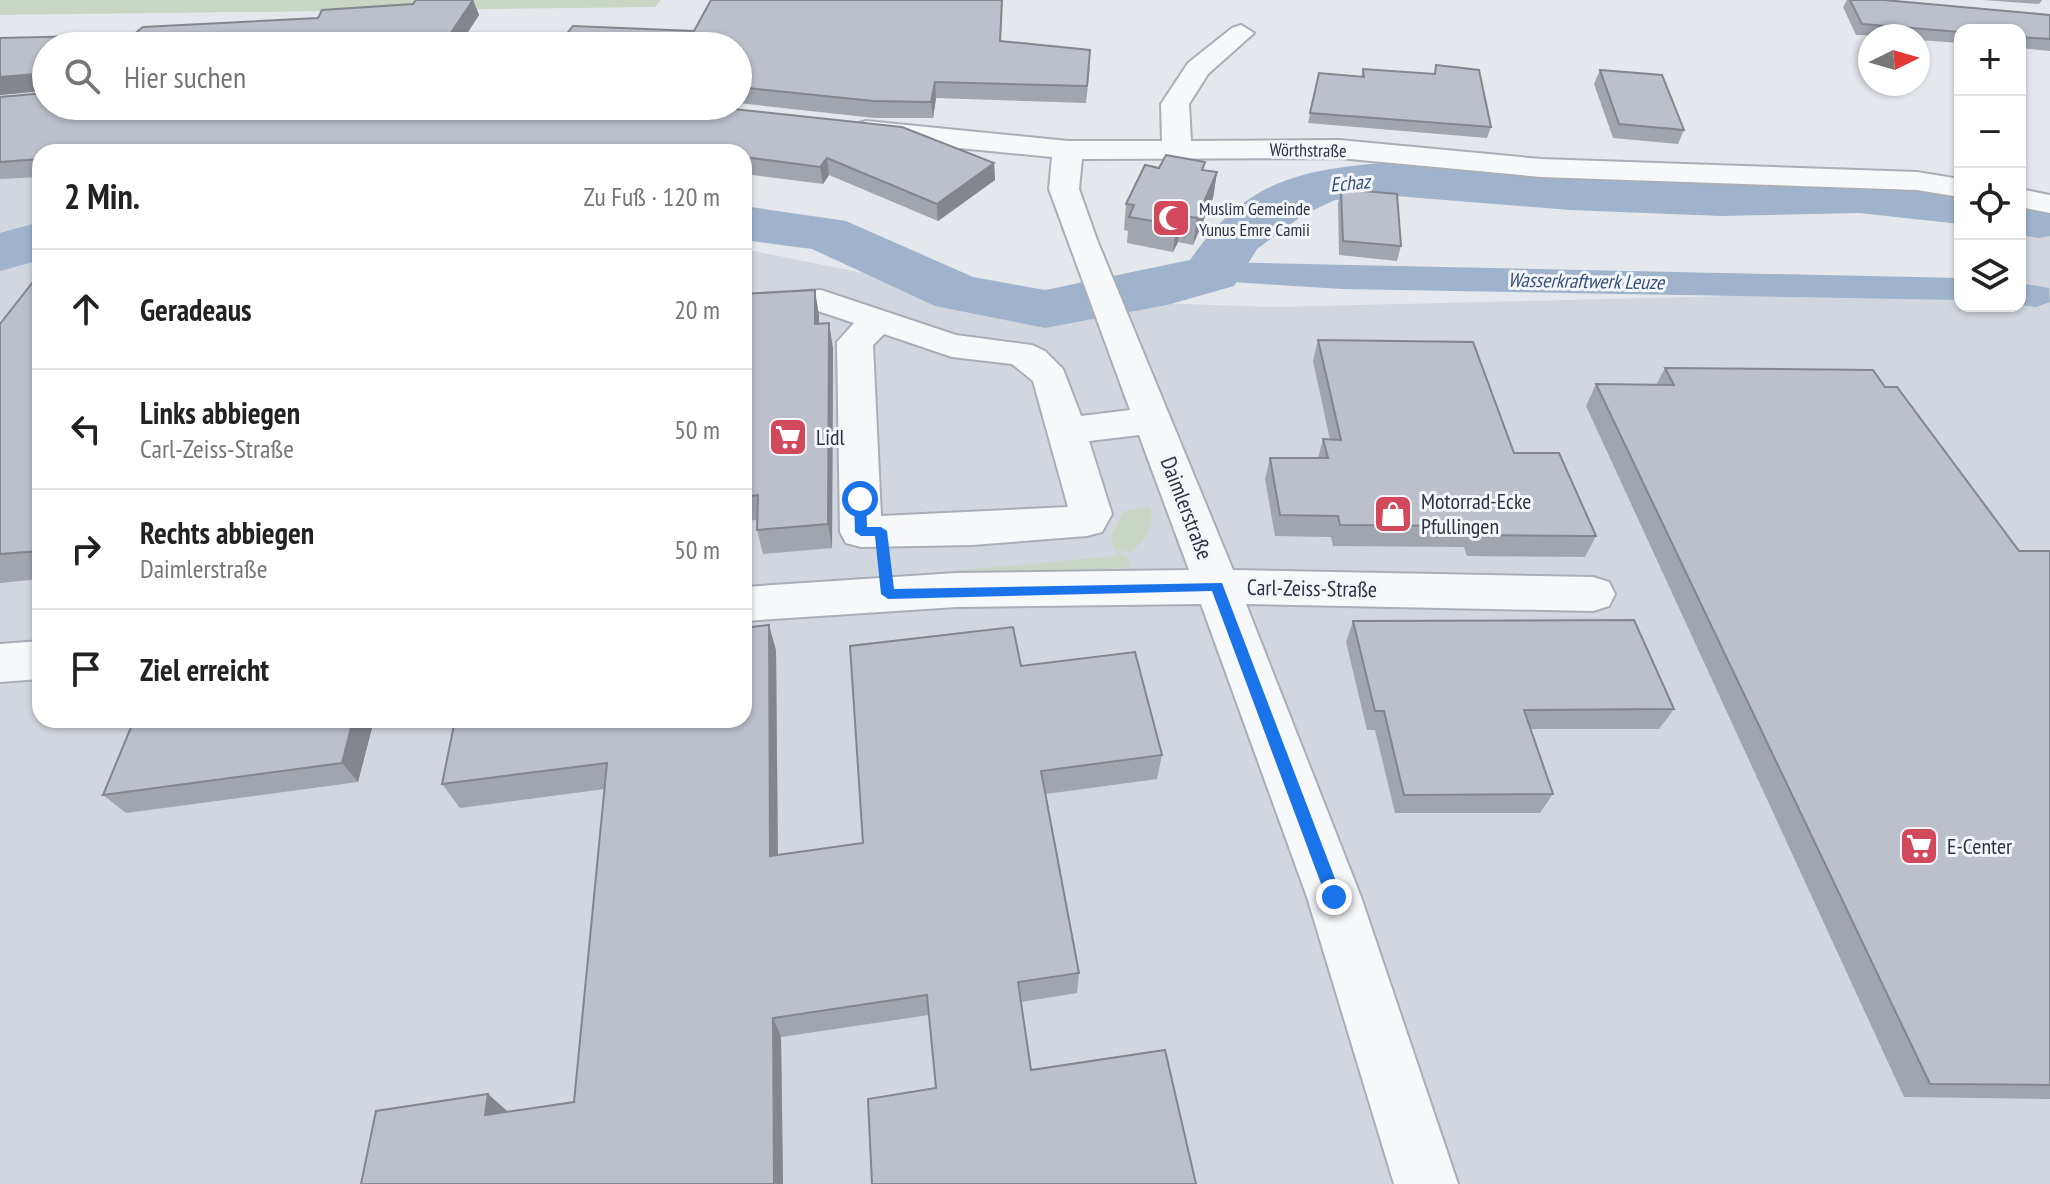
<!DOCTYPE html>
<html lang="de">
<head>
<meta charset="utf-8">
<style>
  :root { --surface:#fff; --page:#f6f6f6; --text:#222; --muted:#767676; --line:#e0e0e0 }
  body { margin:0; font-family:"PT Sans Narrow",sans-serif; background:var(--page); color:var(--text) }
  .controls { position:absolute; right:24px; top:24px; display:grid; overflow:hidden; border-radius:16px; box-shadow:0 2px 6px #0004 }
  .controls button { width:72px; height:72px; display:grid; place-items:center; padding:0; border:0; border-bottom:2px solid var(--line); background:var(--surface); color:var(--text); font:40px sans-serif }
  .compass { position:absolute; left:1858px; top:24px; width:72px; height:72px; border-radius:50%; background:var(--surface); box-shadow:0 2px 6px #0004; rotate:85deg }
  .stop { position:absolute; width:24px; height:24px; margin:-18px; border:6px solid #1a73e8; border-radius:50%; background:#fff }
  .stop.end { background:#1a73e8; border-color:#fff; box-shadow:0 2px 8px #0008 }
  .list { margin:0; padding:0; list-style:none }
  h2 { display:flex; justify-content:space-between; align-items:center; height:104px; margin:0; padding:0 32px; font-size:34px }
  h2 small { font-size:26px; font-weight:400; color:var(--muted) }
  .list li { display:grid; grid-template-columns:52px 1fr auto; gap:24px; align-items:center; box-sizing:border-box; height:120px; padding:0 32px; border-top:2px solid var(--line) }
  .list b { display:block; font-size:30px; white-space:nowrap }
  .list p { margin:0; font-size:26px; white-space:nowrap; color:var(--muted) }
  .list em { font-size:26px; font-style:normal; color:var(--muted) }
  .icon { flex:none; width:44px; height:44px; fill:none; stroke:currentColor; stroke-width:2; stroke-linecap:round; stroke-linejoin:round }
  .map { position:relative; flex:none; width:2050px; height:1184px; overflow:hidden }
  .search { position:absolute; background:var(--surface); box-shadow:0 2px 6px #0004; left:32px; top:32px; width:720px; height:88px; display:flex; align-items:center; gap:20px; box-sizing:border-box; padding:0 28px; border-radius:44px; color:var(--muted); font-size:30px }
  .panel { position:absolute; background:var(--surface); box-shadow:0 2px 6px #0004; left:32px; top:144px; width:720px; height:584px; border-radius:24px }
  .map>svg:first-child { display:block }
  .built { fill:#d2d6de }
  .green { fill:#c9d6c5 }
  .lines { fill:none; stroke-linecap:round; stroke-linejoin:round }
  .canal { fill:#9fb4cc; fill-rule:evenodd }
  .river { fill:#9fb4cc; fill-rule:evenodd }
  .minor-casing { stroke:#a9aeb7; stroke-width:4 }
  .minor { fill:#f7f8fa; fill-rule:evenodd }
  .wall { fill:#a1a5ae }
  .shaded-wall { fill:#83868d }
  .building { fill:#bbc0ca; stroke:#83868d; stroke-width:2 }
  .route { fill:#1a73e8 }
  .labels { text-anchor:middle; dominant-baseline:central; stroke-width:6; stroke-linejoin:round; paint-order:stroke }
  .far-street-label { font-size:18px; fill:#2b3445; stroke:#f4f6f9 }
  .far-poi-label { font-size:18px; fill:#2b3445; stroke:#f4f6f9; text-anchor:start }
  .far-water-label { font-size:20px; font-style:italic; fill:#34527a; stroke:#f4f6f9 }
  .poi-label { font-size:22px; fill:#2b3445; stroke:#f4f6f9; text-anchor:start }
  .street-label { font-size:22px; fill:#2b3445; stroke:#f4f6f9 }
</style>
</head>
<body>
<div class="map">
<svg width="2050" height="1184" viewBox="0 0 2050 1184">
  <rect width="100%" height="100%" fill="#e4e7ec"/>
  <path class="built" d="M0 91H46L37 236 40 237V720H744V249L982 297 1274 307 1775 295 1960 296V306H2020V229L2050 234V1184H0Z"/>
  <g class="green">
    <path d="M0 0H661L655 7 0 15Z"/>
    <path d="M1150 507C1154 528 1146 540 1130 552L1115 550 1111 536 1124 511Z"/>
    <path d="M1119 552 1128 557 1130 563 1126 568 952 574V571L1116 556Z"/>
  </g>
  <g class="lines">
    <g class="canal">
      <path d="M1212 262 1960 278V300L1342 289 1200 280 1194 273 1200 266Z"/>
      <path d="M2020 283 2049 288 2050 302 2036 307 2020 305Z"/>
    </g>
    <g class="river">
      <path d="M1395 162 1570 176 1721 182 1859 179 1960 190V224L1859 213 1721 216 1570 210 1395 196 1335 200 1303 215 1257 249 1234 286 1167 305 1045 328 935 306 812 249 744 240V206L846 221 973 277 1045 290 1190 260C1246 179 1302 169 1395 162Z"/>
      <path d="M2020 201 2050 206V236L2039 238 2020 235Z"/>
      <path d="M40 222V260L0 271V233Z"/>
    </g>
    <g class="minor-casing">
      <g id="minor">
        <path d="M1241 25 1254 33 1208 74 1189 104 1191 141 1339 140 1541 159 1917 172 1960 179V197L1917 190 1541 177 1339 158 1082 159 1079 189 1097 240 1233 570 1593 577 1609 582 1615 594 1609 606 1593 611 1246 604 1361 897 1458 1184H1394L1307 897 1201 604 956 607 744 621V587L956 573 1189 570 1139 435 1089 441 1112 514 1102 532 1087 536 972 545 861 547 846 543 840 532 837 342 854 323 818 311 744 315V295L821 290 956 335 1032 345 1045 351 1063 369 1081 416 1130 410 1049 189 1052 157 866 139 856 136 851 130 856 124 866 121 1068 141H1162L1161 104 1188 63 1232 28ZM884 334 952 357 1012 364 1033 381 1068 507 881 516 873 345Z"/>
        <path d="M2020 189 2050 195V213L2020 207Z"/>
        <path d="M40 641V679L0 682V644Z"/>
      </g>
    </g>
    <use href="#minor" class="minor"/>
  </g>
  <g class="wall">
    <path d="M416 0H473L479 15 459 46H46V106L994 163 995 180 938 221 829 175 823 184 744 174V152H40V177L0 179V97L42 94 40 91 0 95V38L133 35 318 18 413 4Z"/>
    <path d="M1002 0 1001 41 1090 66 1086 103 936 98 933 118H875L738 103V46L694 31Z"/>
    <path d="M1847 0H1884L2050 15V51L2020 48V30H1960V43L1918 40V36L1856 35 1843 7Z"/>
    <path d="M1983 0H2042L2039 4Z"/>
    <path d="M1436 65 1491 127 1487 138 1308 123 1319 73 1361 77 1363 69 1434 74Z"/>
    <path d="M1600 70 1684 130 1678 144 1613 138 1594 84Z"/>
    <path d="M1159 168 1204 170 1217 172 1213 198 1193 245 1178 242 1173 252 1127 243 1128 231 1124 230 1126 204Z"/>
    <path d="M1341 189 1401 246 1397 261 1339 255 1338 204Z"/>
    <path d="M40 273V579L0 583V324Z"/>
    <path d="M744 294 819 315V324L833 348 832 548 763 554 757 530V520L744 521Z"/>
    <path d="M1318 340 1514 453 1596 536 1585 557 1467 556 1464 547 1333 546 1331 537 1275 536 1265 479 1270 458H1318L1323 439 1330 440 1313 361Z"/>
    <path d="M1665 368 1885 387 2019 551H2050V1099L1904 1097 1586 406 1596 384 1656 385Z"/>
    <path d="M1353 621 1674 709 1659 729H1531L1553 794 1540 813H1395L1375 730H1367L1346 642Z"/>
    <path d="M776 650 778 855 863 843 1021 666 1162 755 1157 779 1046 794 1079 973 1077 993 1021 1002 936 1088 929 1015 781 1037 783 1184H361L488 1094 507 1111V1112L574 1102 605 789 460 808 442 784Z"/>
    <path d="M134 720H374L358 782 126 813 103 795Z"/>
  </g>
  <g class="shaded-wall">
    <path d="M473 0 479 15 459 46H442Z"/>
    <path d="M35 74 38 87 40 91 0 95V77Z"/>
    <path d="M935 82 936 98 933 118 931 102Z"/>
    <path d="M827 158 829 175 823 184 820 167Z"/>
    <path d="M994 163 995 180 938 221 937 204Z"/>
    <path d="M1217 172 1213 198 1193 245 1197 218Z"/>
    <path d="M1181 215 1178 242 1173 252 1176 225Z"/>
    <path d="M815 290 819 315V348L815 324Z"/>
    <path d="M829 323 833 348 832 548 828 524Z"/>
    <path d="M769 625 776 650 778 878 770 856Z"/>
    <path d="M353 720H374L358 782 342 763Z"/>
    <path d="M773 1018 781 1037 783 1184H774Z"/>
    <path d="M488 1094 507 1111 505 1131 485 1115Z"/>
  </g>
  <g class="building">
    <path d="M416 0H473L442 46H46V88L38 87 35 74 0 77V38L133 35 143 27 318 18 322 10 413 4Z"/>
    <path d="M711 0H1002L1000 41 1090 50 1087 86 935 82 931 102 873 101 738 87V46H557L573 26 694 31Z"/>
    <path d="M1850 0H1884L2050 15V39L2020 37V30H1960V32L1862 24Z"/>
    <path d="M1436 65 1479 70 1491 127 1310 113 1319 73 1364 77 1363 69 1435 74Z"/>
    <path d="M1600 70 1662 75 1684 130 1619 124Z"/>
    <path d="M46 91V106H705L902 127 994 163 937 204 827 158 820 167 744 157V152H650L633 150 631 152H40V159L0 162V97L45 93Z"/>
    <path d="M1166 155 1205 162 1202 170 1217 172 1197 218 1181 215 1176 225 1129 217 1134 205 1126 204 1145 165 1159 168Z"/>
    <path d="M1341 189 1397 194 1401 246 1343 241Z"/>
    <path d="M40 273V551L0 554V324Z"/>
    <path d="M815 290V324L829 323 828 524 757 530 758 495 744 497V294Z"/>
    <path d="M1318 340 1473 342 1514 453H1559L1596 536 1476 535 1473 526 1340 525 1338 516 1280 515 1270 458H1328L1323 439 1341 440Z"/>
    <path d="M1665 368 1873 370 1885 387H1897L2019 551H2050V1085L1930 1084 1596 384 1674 385Z"/>
    <path d="M1634 620 1674 709 1524 710 1553 794 1404 795 1384 711H1375L1353 621Z"/>
    <path d="M769 625 770 856 863 843 850 646 1013 627 1021 666 1135 652 1162 755 1041 771 1079 973 1018 982 1031 1070 1165 1050 1196 1184H872L868 1099 936 1088 927 995 773 1018 774 1184H361L376 1111 488 1094 485 1115 574 1102 607 763 442 784 455 720H744V628Z"/>
    <path d="M134 720H353L342 763 103 795Z"/>
  </g>
  <path class="route" d="M860 494 866 499 867 527H881L887 531 894 589 1222 583 1342 897 1340 902H1328L1326 897 1212 591 888 599 881 594 875 536H861L855 532 854 499Z"/>
  <defs>
    <g id="mosque-square" transform="scale(2)"><rect x="-9" y="-9" width="18" height="18" rx="4" fill="#d1495b" stroke="#f4f6f9"/><path d="M3.5-4.9A6 6 0 1 0 3.5 4.9A5 5 0 1 1 3.5-4.9Z" fill="#fff"/></g>
    <g id="supermarket-square" transform="scale(2)"><rect x="-9" y="-9" width="18" height="18" rx="4" fill="#d1495b" stroke="#f4f6f9"/><path d="M-6-5.5h2.5l.6 2H6L4.5 2H-2.5L-4.4-4H-6ZM-1.5 3.2a1.3 1.3 0 1 0 .1 0ZM3 3.2a1.3 1.3 0 1 0 .1 0Z" fill="#fff"/></g>
    <g id="shop-square" transform="scale(2)"><rect x="-9" y="-9" width="18" height="18" rx="4" fill="#d1495b" stroke="#f4f6f9"/><path d="M-5-2.5h2.3a2.7 3.5 0 0 1 5.4 0H5L5.5 6h-11ZM-1.5-2.5h3a1.5 2.3 0 0 0-3 0Z" fill="#fff"/></g>
  </defs>
  <g fill-rule="evenodd">
    <use href="#mosque-square" x="1171" y="218"/>
    <use href="#supermarket-square" x="788" y="437"/>
    <use href="#shop-square" x="1393" y="514"/>
    <use href="#supermarket-square" x="1919" y="846"/>
  </g>
  <g class="labels">
    <g class="far-street-label">
      <text transform="translate(1308 150) rotate(1)">Wörthstraße</text>
    </g>
    <g class="far-poi-label">
      <text x="1199" y="208">Muslim Gemeinde<tspan x="1199" dy="21">Yunus Emre Camii</tspan></text>
    </g>
    <g class="far-water-label">
      <text transform="translate(1350 183) rotate(-5)">Echaz</text>
      <text transform="translate(1586 281) rotate(1)">Wasserkraftwerk Leuze</text>
    </g>
    <g class="poi-label">
      <text x="816" y="437">Lidl</text>
      <text x="1421" y="501">Motorrad-Ecke<tspan x="1421" dy="25">Pfullingen</tspan></text>
      <text x="1947" y="846">E-Center</text>
    </g>
    <g class="street-label">
      <text transform="translate(1187 508) rotate(69)">Daimlerstraße</text>
      <text transform="translate(1312 588) rotate(1)">Carl-Zeiss-Straße</text>
    </g>
  </g>
</svg>
<div class="controls">
<button>+</button>
<button>−</button>
<button><svg class="icon" aria-label="locate" viewBox="0 0 24 24"><circle cx="12" cy="12" r="6"/><path d="M12 2v4M12 18v4M2 12h4M18 12h4"/></svg></button>
<button><svg class="icon" aria-label="layers" viewBox="0 0 24 24"><path d="M12 4l9 5-9 5-9-5zM3 14l9 5 9-5"/></svg></button>
</div>
<svg class="compass" viewBox="-18 -18 36 36"><path d="M0-13l5 13h-10z" fill="#e53935"/><path d="M0 13l5-13h-10z" fill="#767676"/></svg>
<div class="stop" style="left:860px;top:499px"></div>
<div class="stop end" style="left:1334px;top:897px"></div>
<div class="search"><svg class="icon" aria-label="search" viewBox="0 0 24 24"><circle cx="10" cy="10" r="6"/><path d="M15 15l6 6"/></svg>Hier suchen</div>
<section class="panel">
<h2>2 Min.<small>Zu Fuß · 120 m</small></h2>
<ul class="list">
<li><svg class="icon" aria-label="ahead" viewBox="0 0 24 24"><path d="M12 20V5M6 11l6-6 6 6"/></svg><div><b>Geradeaus</b></div><em>20 m</em></li>
<li><svg class="icon" aria-label="left" viewBox="0 0 24 24"><path d="M17 20v-9H6M10 6l-5 5 5 5"/></svg><div><b>Links abbiegen</b><p>Carl-Zeiss-Straße</p></div><em>50 m</em></li>
<li><svg class="icon" aria-label="right" viewBox="0 0 24 24"><path d="M7 20v-9h11M14 6l5 5-5 5"/></svg><div><b>Rechts abbiegen</b><p>Daimlerstraße</p></div><em>50 m</em></li>
<li><svg class="icon" aria-label="arrive" viewBox="0 0 24 24"><path d="M6 21V4h12l-3 4 3 4H6"/></svg><div><b>Ziel erreicht</b></div></li>
</ul>
</section>
</div>
</body>
</html>
